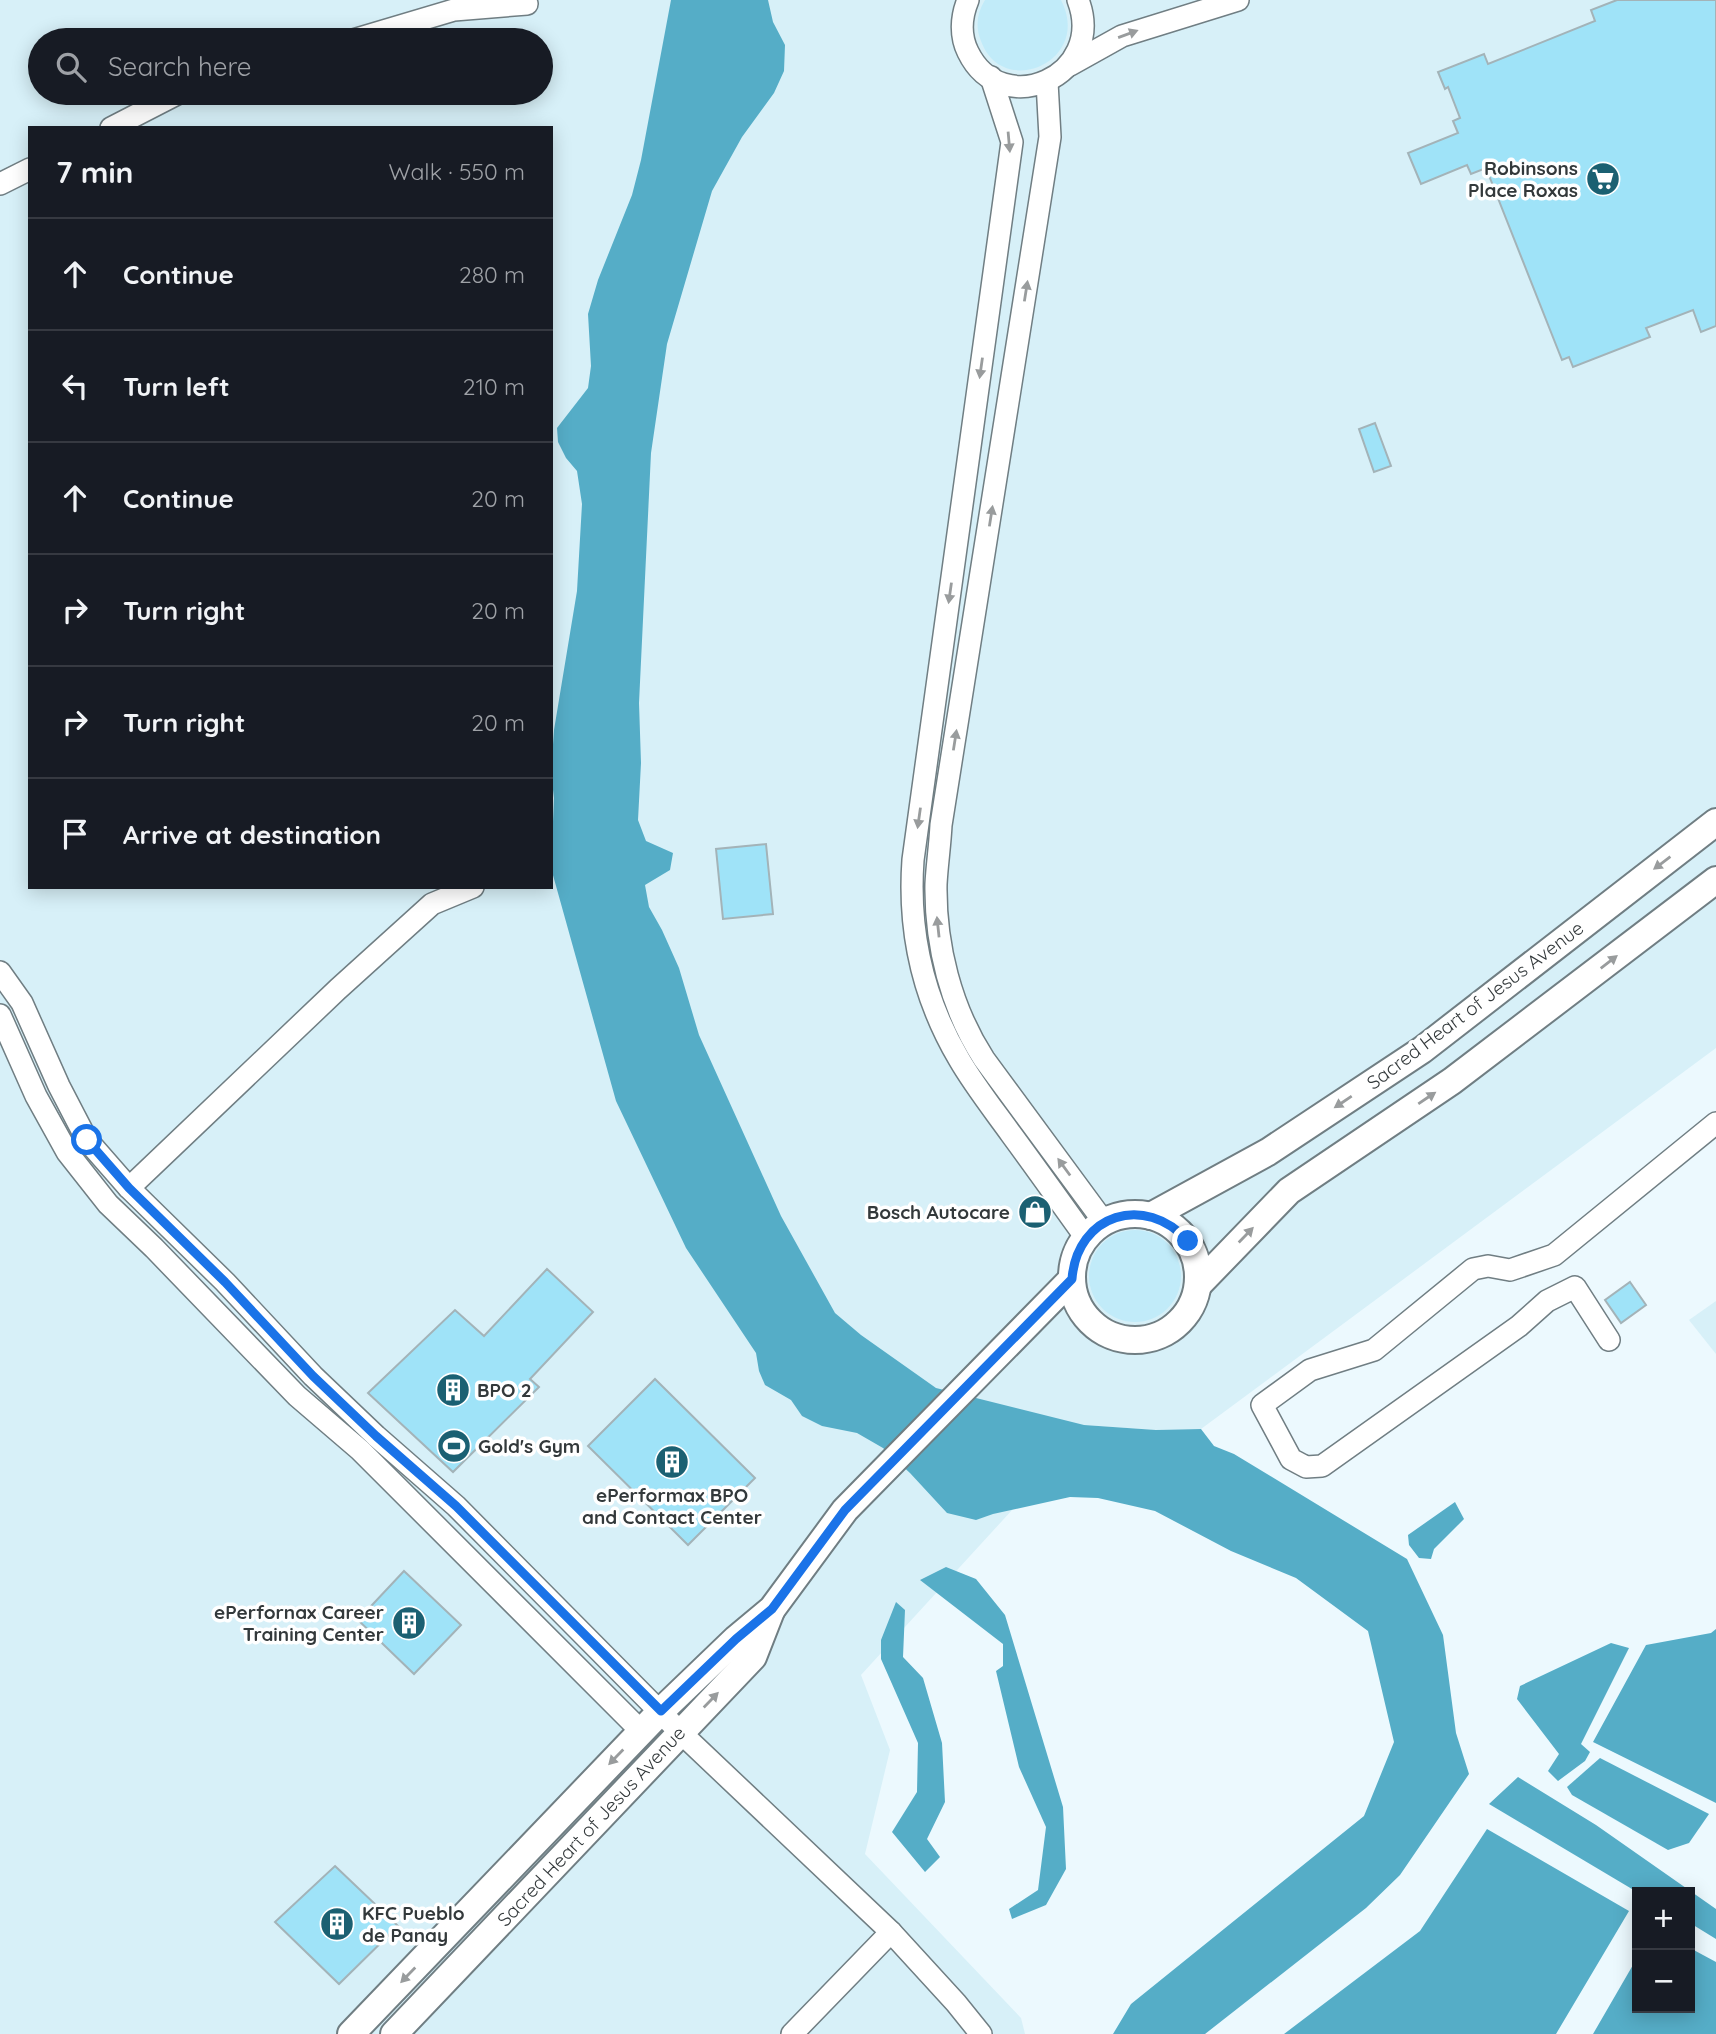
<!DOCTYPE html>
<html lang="en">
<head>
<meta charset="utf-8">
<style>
  :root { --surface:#171b24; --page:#242831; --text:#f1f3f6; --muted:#9ea1a6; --line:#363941 }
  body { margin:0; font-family:Quicksand,sans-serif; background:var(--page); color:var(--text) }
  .controls { position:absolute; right:21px; bottom:21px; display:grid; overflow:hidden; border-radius:0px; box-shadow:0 4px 18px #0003 }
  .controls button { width:63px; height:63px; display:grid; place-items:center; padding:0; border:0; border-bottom:2px solid var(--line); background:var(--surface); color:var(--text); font:35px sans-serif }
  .stop { position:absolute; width:21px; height:21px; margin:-16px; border:5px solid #1a73e8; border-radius:50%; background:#fff }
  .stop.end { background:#1a73e8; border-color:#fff; box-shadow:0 2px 7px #0008 }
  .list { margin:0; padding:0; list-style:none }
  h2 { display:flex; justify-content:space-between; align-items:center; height:91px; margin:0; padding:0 28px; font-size:30px }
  h2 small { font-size:23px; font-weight:400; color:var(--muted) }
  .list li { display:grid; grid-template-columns:46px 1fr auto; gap:21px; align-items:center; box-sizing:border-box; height:112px; padding:0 28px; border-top:2px solid var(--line) }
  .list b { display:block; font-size:26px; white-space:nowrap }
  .list em { font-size:23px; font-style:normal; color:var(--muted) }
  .icon { flex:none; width:38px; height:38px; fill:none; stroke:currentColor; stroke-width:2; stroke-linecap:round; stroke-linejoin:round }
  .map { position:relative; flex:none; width:1716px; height:2034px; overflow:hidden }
  .search { position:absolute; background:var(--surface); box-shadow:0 4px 18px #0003; left:28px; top:28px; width:525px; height:77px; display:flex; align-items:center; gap:18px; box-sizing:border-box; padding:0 24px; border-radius:38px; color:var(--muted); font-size:26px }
  .panel { position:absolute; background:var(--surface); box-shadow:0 4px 18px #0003; left:28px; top:126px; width:525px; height:763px; border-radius:0px }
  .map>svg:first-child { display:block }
  .built { fill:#d7f0f8; fill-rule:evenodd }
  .green { fill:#c1ebf9 }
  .water { fill:#55adc7 }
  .building { fill:#9fe3f8; stroke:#a3b3b8; stroke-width:2 }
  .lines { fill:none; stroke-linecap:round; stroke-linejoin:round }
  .minor-casing { stroke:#707e83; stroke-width:24 }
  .major-casing { stroke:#707e83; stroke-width:30 }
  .minor { stroke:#fff; stroke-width:21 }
  .major { stroke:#fff; stroke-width:26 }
  .oneway { fill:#999c9d }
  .route { stroke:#1a73e8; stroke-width:9 }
  .labels { text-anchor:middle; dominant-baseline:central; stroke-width:7; stroke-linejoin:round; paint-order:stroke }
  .poi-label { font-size:19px; font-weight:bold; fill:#33393b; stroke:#fff; text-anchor:end }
  .street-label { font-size:19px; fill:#33393b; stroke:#fff }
</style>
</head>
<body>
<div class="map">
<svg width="1716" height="2034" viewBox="0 0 1716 2034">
  <rect width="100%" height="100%" fill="#ecf9fe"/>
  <g class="built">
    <path d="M0 0H1716V1048L1201 1429 1156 1430 1084 1425 1013 1509 861 1675 890 1750 865 1854 1021 2018 1025 2034H0ZM40 40H541V93H40ZM30 128H551V887H30Z"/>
    <path d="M1716 1301V1354L1689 1320Z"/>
  </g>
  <g class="green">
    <path d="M985 0H1061C1093 62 1002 100 981 41 975 27 977 13 985 0Z"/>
    <circle cx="1135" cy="1276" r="46"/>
  </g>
  <g class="water">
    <path d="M671 0H768L773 22 785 45 784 71 774 93 742 137 712 191 667 344 651 453 639 703 641 763 638 820 646 841 673 853 670 870 645 885 649 907 662 930 679 968 699 1035 781 1216 835 1313 861 1335 936 1388 1084 1425 1156 1430 1201 1429 1214 1446 1234 1454 1407 1559 1443 1635 1456 1733 1469 1774 1400 1875 1366 1908 1205 2034H1113L1131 2004 1364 1816 1394 1742 1368 1631 1296 1578 1231 1551 1155 1511 1098 1498 1070 1497 993 1514 976 1520 947 1513 910 1473 883 1448 857 1433 822 1426 802 1416 791 1400 765 1385 759 1371 756 1353 686 1248 616 1101 551 868 554 798 551 773 554 730 577 591 582 504 577 471 566 458 558 442 557 428 588 388 591 366 588 314 598 280 632 195 641 160Z"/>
    <path d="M1455 1502 1464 1519 1434 1549 1431 1559 1419 1558 1409 1545 1408 1535Z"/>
    <path d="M946 1567 976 1579 1005 1615 1063 1807 1066 1869 1046 1905 1012 1919 1009 1909 1038 1890 1046 1827 1019 1767 996 1671 1003 1666V1644L920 1580Z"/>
    <path d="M896 1602 905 1610 903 1657 923 1678 942 1743 945 1802 927 1839 940 1857 925 1872 892 1832 917 1792 918 1743 881 1659V1640Z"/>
    <path d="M1716 1629V1803L1593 1742 1646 1645 1711 1633Z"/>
    <path d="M1611 1643 1629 1648 1581 1744 1590 1752 1585 1761 1558 1781 1548 1771 1559 1754 1517 1699 1520 1686Z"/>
    <path d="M1600 1758 1709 1814 1689 1843 1668 1850 1572 1795 1567 1787Z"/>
    <path d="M1518 1777 1596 1825 1716 1909V1939L1690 1923V1892H1637L1489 1804Z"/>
    <path d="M1487 1829 1629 1911 1556 2034H1284L1420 1931Z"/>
    <path d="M1690 1948 1716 1962V2034H1593L1637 1958V2008H1690Z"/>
  </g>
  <g class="building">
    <path d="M1617 0H1716V326L1701 332 1693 310 1646 328 1650 337 1573 367 1569 357 1562 360 1486 168 1471 174 1467 165 1421 184 1408 153 1458 133 1453 121 1460 118 1448 87 1445 89 1438 72 1484 54 1488 64 1595 21 1591 10Z"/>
    <path d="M1375 423 1391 466 1374 472 1359 429Z"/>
    <path d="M766 844 773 914 723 919 716 849Z"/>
    <path d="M547 1269 593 1312 530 1379 539 1387 453 1472 368 1393 455 1310 484 1336Z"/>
    <path d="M1630 1282 1646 1305 1621 1323 1605 1300Z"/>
    <path d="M655 1379 755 1478 688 1545 588 1446Z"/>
    <path d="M404 1571 461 1625 414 1674 358 1620Z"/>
    <path d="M335 1866 398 1926 339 1984 275 1922Z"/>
  </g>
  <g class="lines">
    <g class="minor-casing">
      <g id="minor">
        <path d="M968 0C961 17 960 36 968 52 1002 122 1107 76 1078 0"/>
        <path d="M353 40 454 10 527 4"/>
        <path d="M1070 65 1122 36 1238 0"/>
        <path d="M991 77 1012 142 913 860C908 930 923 998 959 1059 974 1085 993 1109 1011 1134 1036 1168 1061 1203 1086 1238"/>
        <path d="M1047 82 1050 137 941 825C940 845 937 865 936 884 935 945 951 1008 984 1059L1104 1222"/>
        <path d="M111 128 179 93"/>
        <path d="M0 184 30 169"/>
        <path d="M0 972 22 1003 59 1086 87 1140 129 1188 225 1282 313 1376 376 1436 456 1506 680 1732 891 1932 956 2003 981 2034"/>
        <path d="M0 1015 36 1096 67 1152 108 1204 154 1248 297 1396 360 1450 641 1731"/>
        <path d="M129 1188 338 989 432 904 473 887"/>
        <path d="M1609 1340 1575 1287 1547 1301 1519 1326 1322 1466 1306 1467 1291 1459 1262 1405 1310 1370 1374 1350 1473 1269 1488 1266 1510 1270 1554 1255 1716 1123"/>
        <path d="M792 2034 891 1932"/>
      </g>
    </g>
    <g class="major-casing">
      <g id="major">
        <circle cx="1135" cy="1277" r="63"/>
        <path d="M1151 1216 1268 1152 1422 1050 1716 822"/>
        <path d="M1199 1284 1289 1191 1452 1081 1716 880"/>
        <path d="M351 2034 661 1711 736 1639 772 1609 845 1510 1072 1279"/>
        <path d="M394 2034 753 1657 771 1611"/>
      </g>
    </g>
    <use href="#minor" class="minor"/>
    <use href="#major" class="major"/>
  </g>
  <defs><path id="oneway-solid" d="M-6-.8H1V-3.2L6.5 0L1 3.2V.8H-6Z" transform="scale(1.75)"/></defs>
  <g class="oneway">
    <use href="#oneway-solid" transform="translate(1128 34) rotate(-20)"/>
    <use href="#oneway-solid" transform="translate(1009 142) rotate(85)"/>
    <use href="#oneway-solid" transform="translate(1026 291) rotate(-81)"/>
    <use href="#oneway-solid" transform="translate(981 368) rotate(98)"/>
    <use href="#oneway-solid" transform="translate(991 516) rotate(-81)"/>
    <use href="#oneway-solid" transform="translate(950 593) rotate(98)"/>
    <use href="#oneway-solid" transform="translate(955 740) rotate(-81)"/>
    <use href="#oneway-solid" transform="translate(919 818) rotate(98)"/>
    <use href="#oneway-solid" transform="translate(1662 863) rotate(143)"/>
    <use href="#oneway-solid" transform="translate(938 927) rotate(-96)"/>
    <use href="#oneway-solid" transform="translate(1609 962) rotate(-38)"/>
    <use href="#oneway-solid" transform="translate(1427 1098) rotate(-34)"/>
    <use href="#oneway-solid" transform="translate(1343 1102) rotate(146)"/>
    <use href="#oneway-solid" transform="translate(1064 1167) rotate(-126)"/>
    <use href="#oneway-solid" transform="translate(1246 1235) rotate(-46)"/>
    <use href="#oneway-solid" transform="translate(711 1700) rotate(-46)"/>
    <use href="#oneway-solid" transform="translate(616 1757) rotate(134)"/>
    <use href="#oneway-solid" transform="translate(408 1975) rotate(134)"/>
  </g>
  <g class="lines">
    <path class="route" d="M87 1140 129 1188 225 1282 313 1376 376 1436 456 1506 661 1711 736 1639 772 1609 845 1510 1072 1279C1077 1214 1145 1193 1188 1241"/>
  </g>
  <defs>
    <g id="supermarket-disc" transform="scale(1.75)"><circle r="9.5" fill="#1b6072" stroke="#fff"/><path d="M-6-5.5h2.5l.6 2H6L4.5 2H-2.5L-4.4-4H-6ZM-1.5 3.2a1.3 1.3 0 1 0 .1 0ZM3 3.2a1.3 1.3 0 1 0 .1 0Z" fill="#fff"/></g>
    <g id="shop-disc" transform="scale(1.75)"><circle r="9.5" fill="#1b6072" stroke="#fff"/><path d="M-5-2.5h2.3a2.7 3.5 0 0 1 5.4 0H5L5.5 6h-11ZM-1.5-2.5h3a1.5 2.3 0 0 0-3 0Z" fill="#fff"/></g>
    <g id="building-disc" transform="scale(1.75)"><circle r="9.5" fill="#1b6072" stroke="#fff"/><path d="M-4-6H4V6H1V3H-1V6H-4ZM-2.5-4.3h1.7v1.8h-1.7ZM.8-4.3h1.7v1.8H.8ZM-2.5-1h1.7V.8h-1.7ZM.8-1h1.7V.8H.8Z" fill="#fff"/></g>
    <g id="stadium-disc" transform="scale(1.75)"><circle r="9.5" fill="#1b6072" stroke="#fff"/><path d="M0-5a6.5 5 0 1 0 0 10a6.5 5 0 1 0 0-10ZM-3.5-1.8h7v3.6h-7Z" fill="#fff"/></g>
  </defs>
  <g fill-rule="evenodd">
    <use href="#supermarket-disc" x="1603" y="179"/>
    <use href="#shop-disc" x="1035" y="1212"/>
    <use href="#building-disc" x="453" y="1390"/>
    <use href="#stadium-disc" x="454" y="1446"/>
    <use href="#building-disc" x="672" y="1462"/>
    <use href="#building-disc" x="409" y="1623"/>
    <use href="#building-disc" x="337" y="1924"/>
  </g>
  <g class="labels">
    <g class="poi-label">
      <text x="1578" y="168">Robinsons<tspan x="1578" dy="22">Place Roxas</tspan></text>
      <text x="1010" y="1212">Bosch Autocare</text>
      <text x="477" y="1390" text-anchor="start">BPO 2</text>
      <text x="478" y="1446" text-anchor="start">Gold's Gym</text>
      <text x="672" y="1495" text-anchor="middle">ePerformax BPO<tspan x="672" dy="22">and Contact Center</tspan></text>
      <text x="384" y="1612">ePerfornax Career<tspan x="384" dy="22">Training Center</tspan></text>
      <text x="362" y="1913" text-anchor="start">KFC Pueblo<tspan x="362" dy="22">de Panay</tspan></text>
    </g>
    <g class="street-label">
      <text transform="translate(1475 1005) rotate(-37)">Sacred Heart of Jesus Avenue</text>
      <text transform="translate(591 1826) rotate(-47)">Sacred Heart of Jesus Avenue</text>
    </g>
  </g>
</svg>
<div class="controls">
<button>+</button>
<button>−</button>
</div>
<div class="stop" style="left:87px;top:1140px"></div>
<div class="stop end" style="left:1188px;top:1241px"></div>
<div class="search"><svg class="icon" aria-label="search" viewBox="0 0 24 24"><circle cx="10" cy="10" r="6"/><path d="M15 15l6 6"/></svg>Search here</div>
<section class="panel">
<h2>7 min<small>Walk · 550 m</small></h2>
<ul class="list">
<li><svg class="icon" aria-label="ahead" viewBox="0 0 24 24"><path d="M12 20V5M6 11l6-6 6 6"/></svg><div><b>Continue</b></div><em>280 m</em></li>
<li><svg class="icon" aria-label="left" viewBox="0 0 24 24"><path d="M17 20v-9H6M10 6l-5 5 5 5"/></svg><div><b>Turn left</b></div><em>210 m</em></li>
<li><svg class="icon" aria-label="ahead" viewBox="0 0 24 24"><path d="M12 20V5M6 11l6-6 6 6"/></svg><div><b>Continue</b></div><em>20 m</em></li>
<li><svg class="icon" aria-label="right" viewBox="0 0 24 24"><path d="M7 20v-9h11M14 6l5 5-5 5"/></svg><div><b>Turn right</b></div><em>20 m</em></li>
<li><svg class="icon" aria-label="right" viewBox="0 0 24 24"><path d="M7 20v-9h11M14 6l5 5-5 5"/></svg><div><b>Turn right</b></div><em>20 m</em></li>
<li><svg class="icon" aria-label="arrive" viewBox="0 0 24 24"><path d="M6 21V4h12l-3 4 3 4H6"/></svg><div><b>Arrive at destination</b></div></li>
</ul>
</section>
</div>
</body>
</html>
